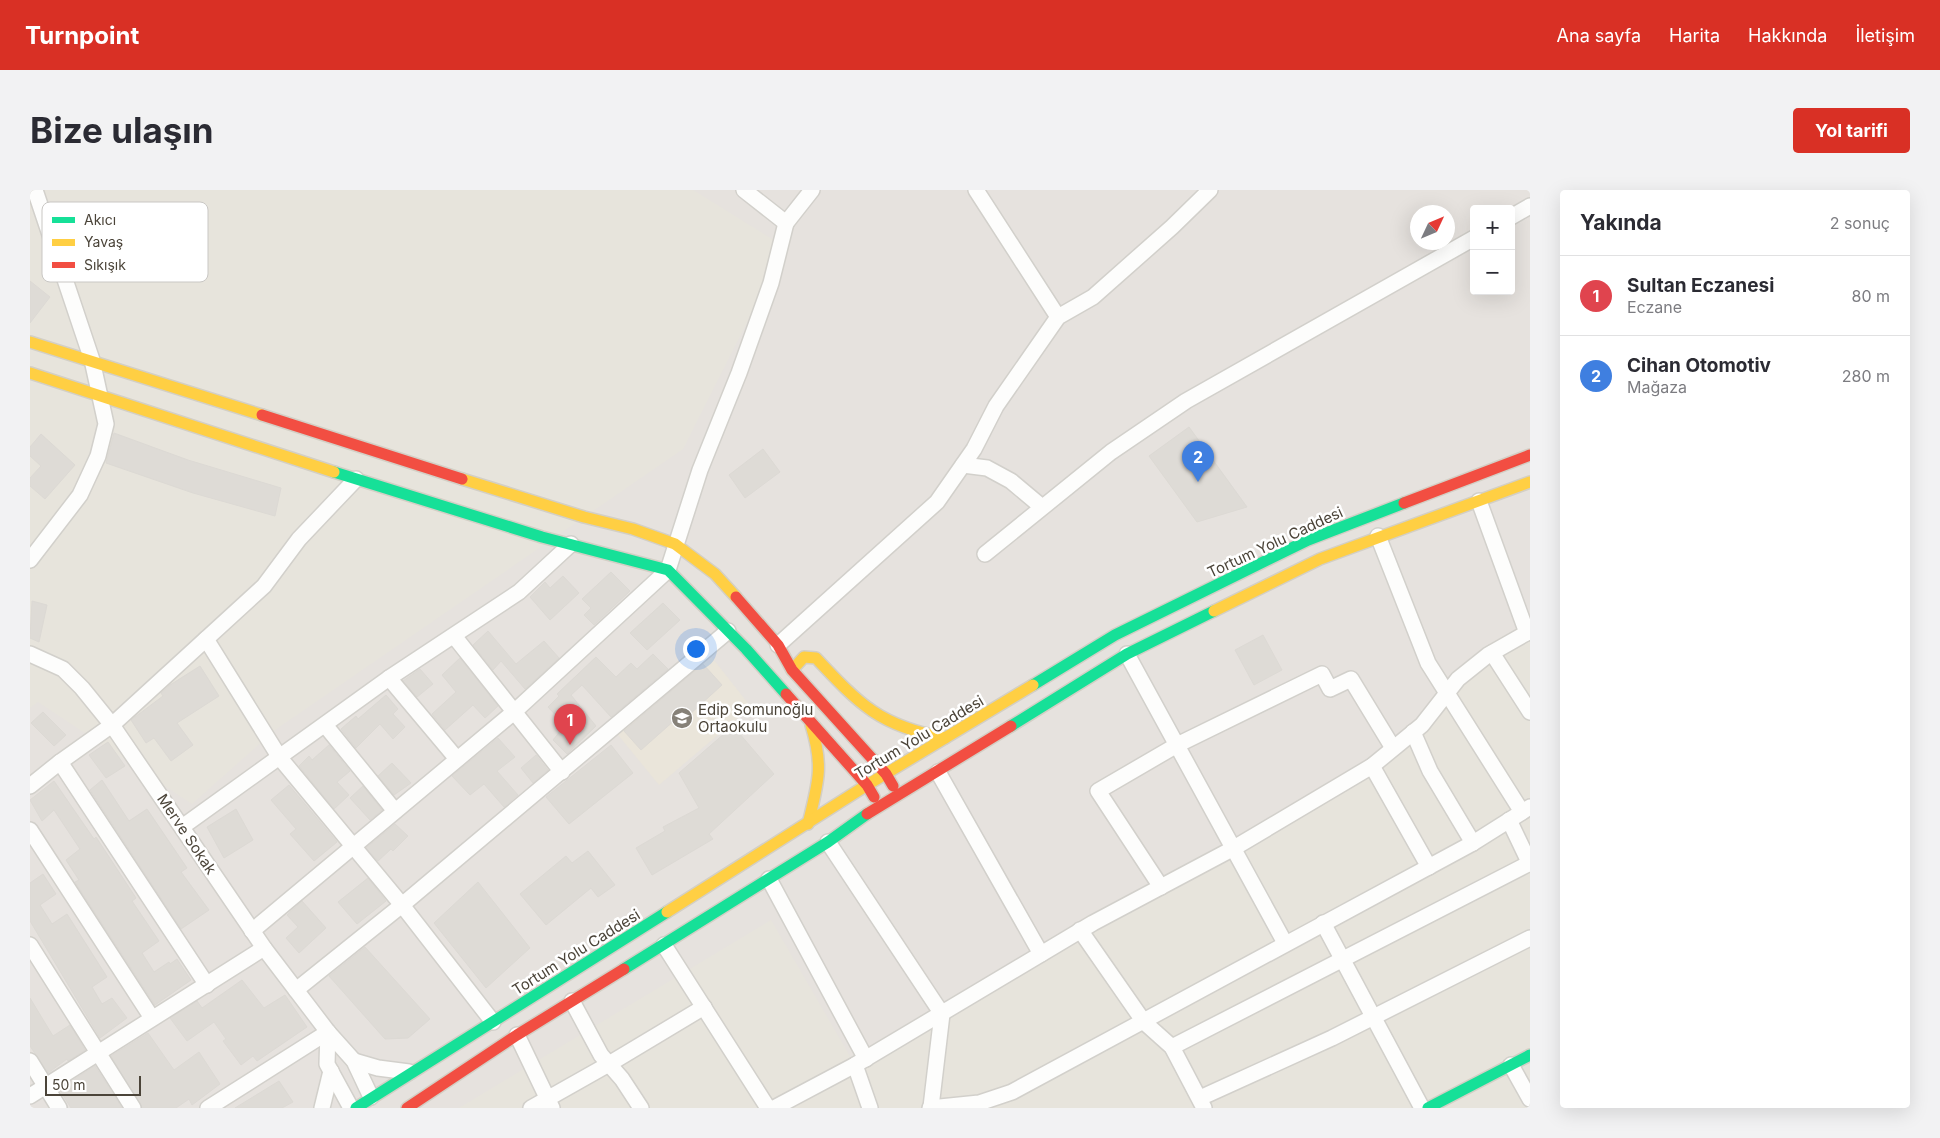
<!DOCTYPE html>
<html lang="tr">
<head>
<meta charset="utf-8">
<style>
  :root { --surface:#fff; --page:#f2f2f3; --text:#2b2b33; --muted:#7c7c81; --line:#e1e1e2; --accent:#d93025 }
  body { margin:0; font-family:Inter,sans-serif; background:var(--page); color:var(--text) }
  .controls { position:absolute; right:15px; top:15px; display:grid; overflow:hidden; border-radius:5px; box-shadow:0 5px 20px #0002 }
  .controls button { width:45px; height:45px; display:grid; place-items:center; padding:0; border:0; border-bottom:1px solid var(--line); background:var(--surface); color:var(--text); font:25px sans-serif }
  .compass { position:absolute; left:1380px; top:15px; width:45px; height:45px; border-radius:50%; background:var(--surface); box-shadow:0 5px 20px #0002; rotate:46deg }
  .scale { position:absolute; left:15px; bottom:12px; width:96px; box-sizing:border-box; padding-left:5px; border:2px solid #4b4439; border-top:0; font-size:14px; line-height:18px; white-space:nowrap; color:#4b4439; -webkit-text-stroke:4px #fff; paint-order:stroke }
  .you { position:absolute; left:665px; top:458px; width:18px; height:18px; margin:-12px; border:4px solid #fff; border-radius:50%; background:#1a73e8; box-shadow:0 0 0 8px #1a73e833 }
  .badge { display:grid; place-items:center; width:32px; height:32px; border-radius:50%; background:var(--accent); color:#fff; font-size:16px; font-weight:700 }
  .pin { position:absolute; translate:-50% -41px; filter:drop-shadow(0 1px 2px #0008) }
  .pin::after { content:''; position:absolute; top:26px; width:18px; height:15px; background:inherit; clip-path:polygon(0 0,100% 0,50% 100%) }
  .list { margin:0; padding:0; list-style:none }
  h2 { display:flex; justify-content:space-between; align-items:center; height:65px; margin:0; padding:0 20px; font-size:21px }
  h2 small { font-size:16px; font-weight:400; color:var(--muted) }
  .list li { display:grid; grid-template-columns:32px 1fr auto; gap:15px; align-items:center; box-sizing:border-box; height:80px; padding:0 20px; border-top:1px solid var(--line) }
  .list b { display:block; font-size:19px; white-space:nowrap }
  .list p { margin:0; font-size:16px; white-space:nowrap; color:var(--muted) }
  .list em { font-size:16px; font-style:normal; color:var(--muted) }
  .map { position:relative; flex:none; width:1500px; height:918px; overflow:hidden; border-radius:5px }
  header { display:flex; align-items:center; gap:30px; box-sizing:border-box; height:70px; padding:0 25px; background:var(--accent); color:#fff }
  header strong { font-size:24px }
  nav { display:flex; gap:28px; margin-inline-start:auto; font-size:18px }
  .intro { display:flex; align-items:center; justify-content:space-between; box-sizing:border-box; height:120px; padding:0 30px }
  h1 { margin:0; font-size:35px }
  .button { padding:12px 22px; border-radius:5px; background:var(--accent); color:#fff; font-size:18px; font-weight:700 }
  main { display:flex; gap:30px; padding:0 30px }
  aside { flex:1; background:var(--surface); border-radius:5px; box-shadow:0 5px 20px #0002 }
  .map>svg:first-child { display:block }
  .residential { fill:#e7e4dc; fill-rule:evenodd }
  .industrial { fill:#e6e2de; fill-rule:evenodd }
  .education { fill:#eae5da }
  .building { fill:#dedbd6; stroke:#dcd9d4 }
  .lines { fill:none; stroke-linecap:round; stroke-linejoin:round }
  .street-casing { stroke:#d2d0cb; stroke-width:18 }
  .fast-casing { stroke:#d3cfc5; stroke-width:14 }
  .slow-casing { stroke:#d3cfc5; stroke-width:14 }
  .jam-casing { stroke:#d3cfc5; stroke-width:14 }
  .street { stroke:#fdfdfc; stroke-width:15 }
  .fast { stroke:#16e098; stroke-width:11 }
  .slow { stroke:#ffcf43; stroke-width:11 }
  .jam { stroke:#f24e42; stroke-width:11 }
  .labels { text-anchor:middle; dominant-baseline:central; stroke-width:5; stroke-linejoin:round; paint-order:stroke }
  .street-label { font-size:15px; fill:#4b4439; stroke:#fff }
  .poi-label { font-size:15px; fill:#4b4439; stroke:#fff; text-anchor:start }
  .key { fill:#fff; stroke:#c9c7c4; stroke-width:1 }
  .key-label { font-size:14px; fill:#4b4439 }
</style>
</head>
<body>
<header>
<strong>Turnpoint</strong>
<nav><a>Ana sayfa</a><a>Harita</a><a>Hakkında</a><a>İletişim</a></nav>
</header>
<div class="intro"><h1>Bize ulaşın</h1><a class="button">Yol tarifi</a></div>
<main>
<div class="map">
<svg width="1500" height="918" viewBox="0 0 1500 918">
  <rect width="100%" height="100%" fill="#f4f2ee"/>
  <path class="residential" d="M0 0H1500V918H0ZM1444 19H1481V101H1444ZM1388 22H1418V52H1388Z"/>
  <path class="industrial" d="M663 0H1500V451L1431 482 1356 560 825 875 741 730 429 918H0V518L8 512 162 614 245 540 653 259 755 57ZM1444 19H1481V101H1444ZM1388 22H1418V52H1388Z"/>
  <path class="education" d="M680 465 721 517 629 595 584 540Z"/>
  <g class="building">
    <path d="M0 91 20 107 0 133Z"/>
    <path d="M1159 237 1217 317 1167 332 1119 266Z"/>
    <path d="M84 243 158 270 251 298 245 326 163 303 76 273Z"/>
    <path d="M11 244 45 275 15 309 0 296V288L11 276 0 266V257Z"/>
    <path d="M733 259 750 282 715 308 699 285Z"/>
    <path d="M581 382 600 401 564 435 554 425 561 418 552 409Z"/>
    <path d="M533 386 549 403 520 430 500 407 515 392 520 398Z"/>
    <path d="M2 411 17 415 9 452 0 448Z"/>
    <path d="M633 413 650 430 617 460 600 443Z"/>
    <path d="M458 441 486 474 514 451 529 468 495 499 471 471 463 480 443 455Z"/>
    <path d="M1233 445 1252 480 1224 495 1205 460Z"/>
    <path d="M623 464 638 479 581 527 552 495 541 505 566 536 537 564 523 550 535 535 518 517 529 506 527 504 566 467 586 487 601 473 607 479Z"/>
    <path d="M430 468 468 516 455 528 443 515 415 540 402 524 426 502 412 485Z"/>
    <path d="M673 474 692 495 659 525 655 521 611 560 594 541Z"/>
    <path d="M170 476 189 506 147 533 163 555 141 571 124 548 116 553 101 530 133 506 131 503 140 495Z"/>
    <path d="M390 479 403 494 387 507 373 491Z"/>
    <path d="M356 505 368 519 363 524 375 537 363 549 350 534 326 558 311 539 326 526 328 529Z"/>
    <path d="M13 522 36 545 24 556 1 533Z"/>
    <path d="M703 536 744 584 679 644 683 649 622 685 606 658 635 641 633 637 669 618 649 583Z"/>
    <path d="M468 548 485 567 467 581 488 605 474 617 454 594 440 605 422 586Z"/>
    <path d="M78 552 95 576 76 588 59 565Z"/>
    <path d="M299 555 320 581 307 592 319 605 304 619 269 576 279 566 282 570Z"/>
    <path d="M581 555 603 583 539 634 516 607Z"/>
    <path d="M506 565 518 580 503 593 491 578Z"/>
    <path d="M362 573 381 593 364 605 348 586Z"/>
    <path d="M72 590 99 631 117 619 157 678 151 682 179 720 151 739 60 600Z"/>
    <path d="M24 591 64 649 66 647 106 708 102 711 129 751 112 763 124 782 139 772 140 774 147 769 161 790 125 815 45 692 49 690 36 670 50 659 24 620 12 631 0 610Z"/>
    <path d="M259 595 307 652 284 671 260 644 266 639 241 610Z"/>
    <path d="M333 596 352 620 340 630 320 608Z"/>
    <path d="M206 619 223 650 194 668 177 637Z"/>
    <path d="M365 634 378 646 363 661 361 659 348 671 336 658Z"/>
    <path d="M558 661 585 695 568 707 561 698 516 735 490 704 536 666 542 673Z"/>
    <path d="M13 684 26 704 10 715 22 734 37 724 77 787 62 797 72 814 82 808 97 828 70 848 0 731V693Z"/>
    <path d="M338 688 356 711 327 734 308 712Z"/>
    <path d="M448 692 500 758 456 798 404 733Z"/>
    <path d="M272 711 296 738 269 763 256 748 268 737 257 725Z"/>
    <path d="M335 757 400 829 378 848 355 849 299 786Z"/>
    <path d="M212 790 234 818 255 805 277 837 227 871 223 866 211 875 193 851 196 849 184 832 157 851 140 828 167 811 172 818Z"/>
    <path d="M0 808 23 846 40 835 55 860 38 871 37 869 18 883 0 856Z"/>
    <path d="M118 843 144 880 169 862 190 894 162 915 159 909 146 918H112L81 866Z"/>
    <path d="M65 876 92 918H41L29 899Z"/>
    <path d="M249 891 263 912 252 918H205Z"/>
  </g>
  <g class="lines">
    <g class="street-casing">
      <g id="street">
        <path d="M714 0 756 33 782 0"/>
        <path d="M946 0 1028 127"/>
        <path d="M1481 27 1500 16"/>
        <path d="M933 275 957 278 981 291 1012 317"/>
        <path d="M1449 311 1497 443"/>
        <path d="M1348 346 1398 473 1492 622"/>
        <path d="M955 364 1081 262 1156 211 1444 48"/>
        <path d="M0 370 50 305 68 266 76 234 62 170 5 0"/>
        <path d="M424 446 532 582"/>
        <path d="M176 449 250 568 372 715 463 832"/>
        <path d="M748 455 907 312 944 259 966 216 1028 127 1063 107 1142 37 1180 0"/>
        <path d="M1462 463 1500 522"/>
        <path d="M0 464 33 479 52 498 82 535 234 758 298 842 324 871 341 907"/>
        <path d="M1097 464 1255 753"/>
        <path d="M359 488 427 569"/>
        <path d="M295 535 365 621"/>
        <path d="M1383 542 1400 581 1443 653"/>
        <path d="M30 572 177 795"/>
        <path d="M1342 576 1399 677"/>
        <path d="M908 582 1011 764"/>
        <path d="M0 596 30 572 82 535 234 396 269 349 326 289"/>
        <path d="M1479 630 1500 674"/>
        <path d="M152 637 359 488 489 402 541 354"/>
        <path d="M0 640 122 828"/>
        <path d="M798 652 912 824 901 917"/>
        <path d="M739 689 836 869"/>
        <path d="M1131 697 1068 601 1147 555 1292 484 1300 499 1321 489 1363 558"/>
        <path d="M1293 733 1392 918"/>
        <path d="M1050 740 1114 832 1142 857 1174 918"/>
        <path d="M222 741 484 522 638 380 670 280 709 183 741 93 756 33"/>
        <path d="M0 755 103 918"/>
        <path d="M634 755 738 918"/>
        <path d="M266 800 372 715 698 441"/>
        <path d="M542 811 571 865 592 889 611 918"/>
        <path d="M298 842 297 874 321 918"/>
        <path d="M487 845 522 918"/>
        <path d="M1142 857 1500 673"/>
        <path d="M0 871 29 918"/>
        <path d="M324 871 348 878 379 882"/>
        <path d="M825 875 840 918"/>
        <path d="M1481 875 1500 909"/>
        <path d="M0 906 234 758"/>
        <path d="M1170 908 1302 848 1500 748"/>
        <path d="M178 918 298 842"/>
        <path d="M292 918 301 881"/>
        <path d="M501 918 579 874 674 817"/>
        <path d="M744 918 825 875 1063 733 1204 658 1342 576 1392 535 1428 489 1458 465 1500 441"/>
        <path d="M900 918 949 913 982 902 1443 653 1500 617"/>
      </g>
    </g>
    <g class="fast-casing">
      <g id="fast">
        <path d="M304 282 512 347 638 380 716 459 756 504"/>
        <path d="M1003 495 1085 445 1278 350 1374 313"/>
        <path d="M981 536 1097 464 1184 421"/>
        <path d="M594 779 798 652 837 624"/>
        <path d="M326 918 637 722"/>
        <path d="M1398 918 1500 865"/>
      </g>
    </g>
    <g class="slow-casing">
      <g id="slow">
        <path d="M0 152 232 225"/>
        <path d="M0 183 304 282"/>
        <path d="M432 289 554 327 603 339 645 354 685 384 706 407"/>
        <path d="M1184 421 1290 369 1500 292"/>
        <path d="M762 480 774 467 786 468C830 515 850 536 915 548"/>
        <path d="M778 634C788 593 794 577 781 535"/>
        <path d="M637 722 837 595 1003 495"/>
      </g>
    </g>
    <g class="jam-casing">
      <g id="jam">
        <path d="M232 225 432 289"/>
        <path d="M1374 313 1500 265"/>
        <path d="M706 407 748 455 762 480 856 584 863 596"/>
        <path d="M756 504 837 595 844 607"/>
        <path d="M837 624 981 536"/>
        <path d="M377 918 487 845 594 779"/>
      </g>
    </g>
    <use href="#street" class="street"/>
    <use href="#fast" class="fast"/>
    <use href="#slow" class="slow"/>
    <use href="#jam" class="jam"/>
  </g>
  <defs>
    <g id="school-disc" transform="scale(1.125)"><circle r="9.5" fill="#868178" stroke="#fff"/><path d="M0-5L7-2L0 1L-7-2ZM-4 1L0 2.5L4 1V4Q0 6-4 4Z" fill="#fff"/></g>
  </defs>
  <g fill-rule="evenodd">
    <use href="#school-disc" x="652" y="528"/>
  </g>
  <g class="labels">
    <g class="street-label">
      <text transform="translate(1245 352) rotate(-25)">Tortum Yolu Caddesi</text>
      <text transform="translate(889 547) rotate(-31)">Tortum Yolu Caddesi</text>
      <text transform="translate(157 644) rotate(56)">Merve Sokak</text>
      <text transform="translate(546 762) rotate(-32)">Tortum Yolu Caddesi</text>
    </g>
    <g class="poi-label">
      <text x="668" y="519">Edip Somunoğlu<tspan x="668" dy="17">Ortaokulu</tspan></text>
    </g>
  </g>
  <rect x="12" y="12" width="166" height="80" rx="8" class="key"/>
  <rect x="22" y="27" width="23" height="6" fill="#16e098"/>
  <rect x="22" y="49" width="23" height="7" fill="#ffcf43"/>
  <rect x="22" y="72" width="23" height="6" fill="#f24e42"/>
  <g class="key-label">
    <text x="54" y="35">Akıcı</text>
    <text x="54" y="57">Yavaş</text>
    <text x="54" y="80">Sıkışık</text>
  </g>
</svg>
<div class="controls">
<button>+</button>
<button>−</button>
</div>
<svg class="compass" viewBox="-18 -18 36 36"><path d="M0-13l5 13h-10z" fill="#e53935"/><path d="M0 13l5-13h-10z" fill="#7c7c81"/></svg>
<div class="scale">50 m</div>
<div class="you"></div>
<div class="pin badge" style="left:540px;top:555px;background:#e0444e">1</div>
<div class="pin badge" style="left:1168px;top:292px;background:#3f7fe0">2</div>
</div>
<aside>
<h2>Yakında<small>2 sonuç</small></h2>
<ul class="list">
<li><span class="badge" style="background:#e0444e">1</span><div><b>Sultan Eczanesi</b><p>Eczane</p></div><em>80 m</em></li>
<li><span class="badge" style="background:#3f7fe0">2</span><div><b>Cihan Otomotiv</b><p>Mağaza</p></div><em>280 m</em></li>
</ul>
</aside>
</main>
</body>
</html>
